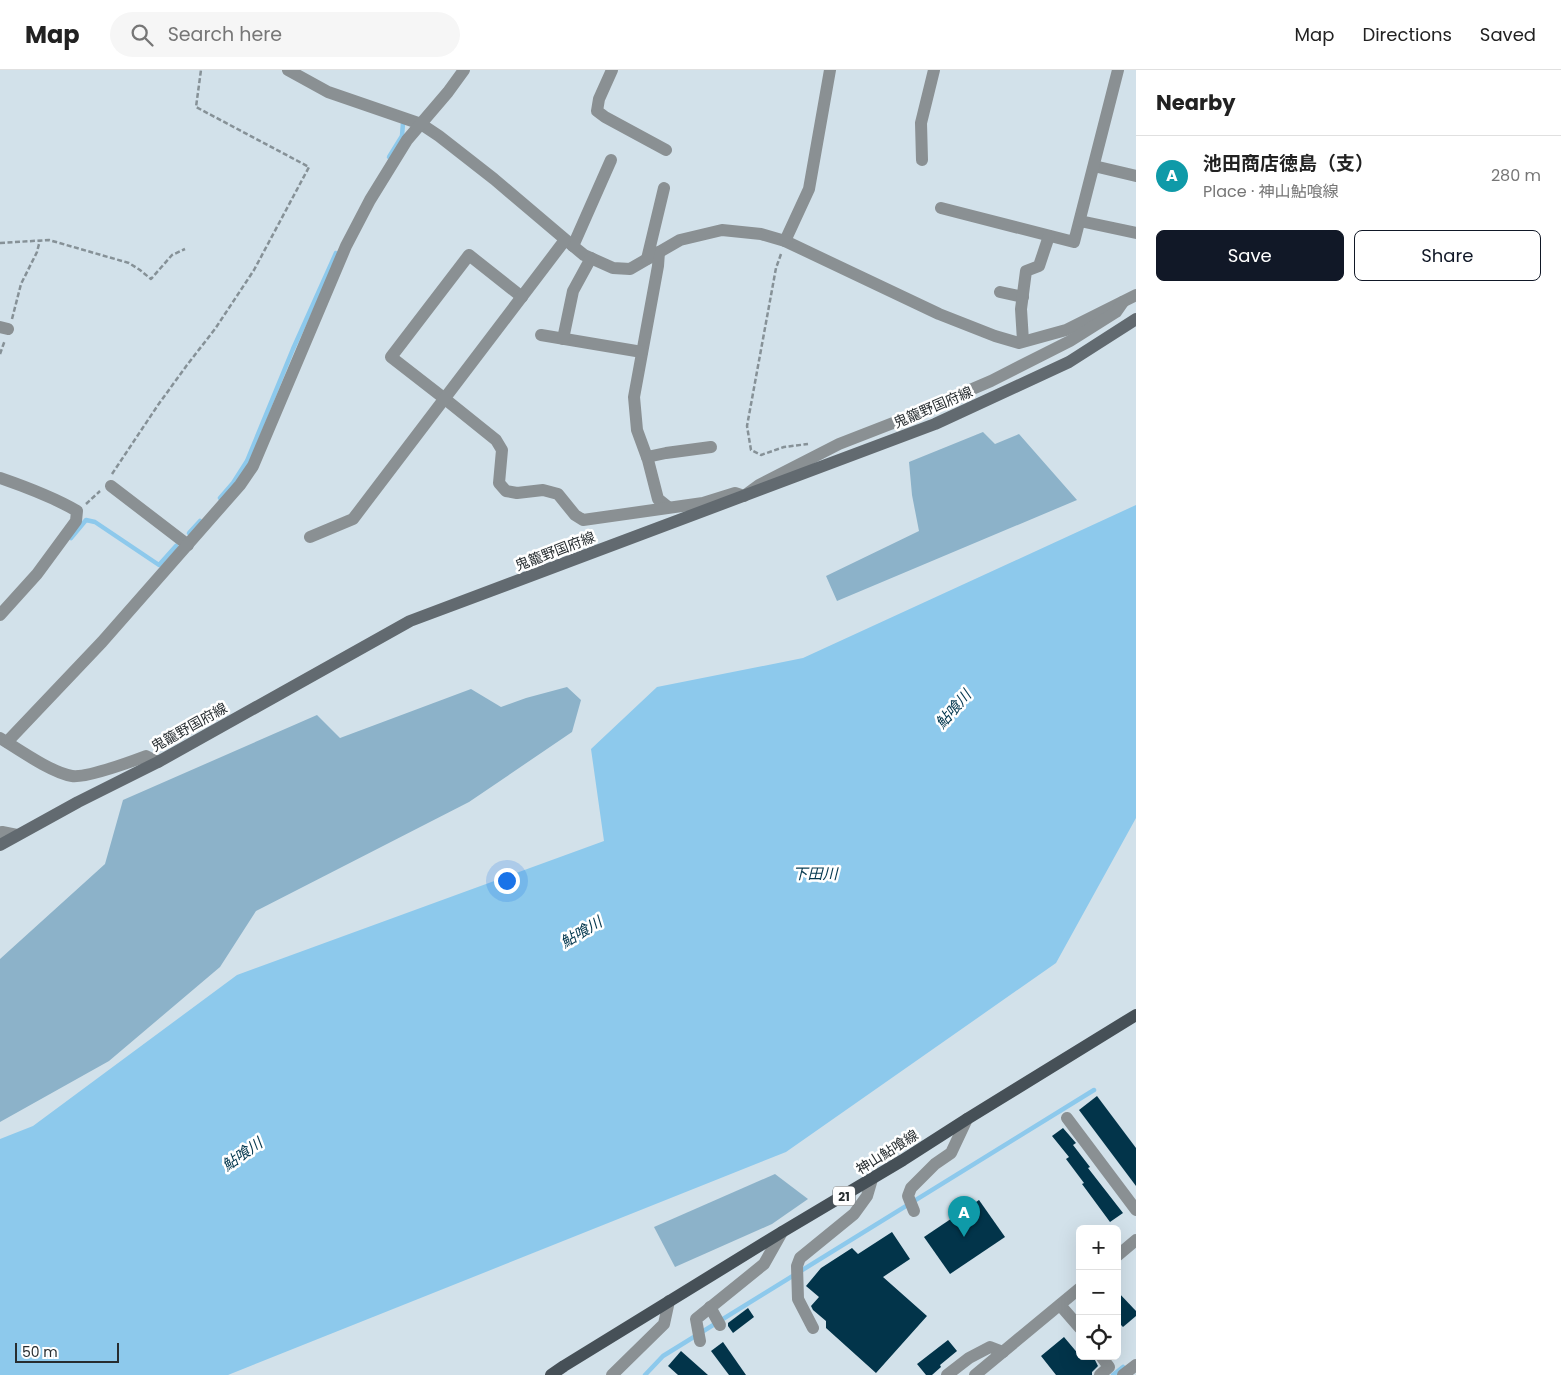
<!DOCTYPE html>
<html lang="en">
<head>
<meta charset="utf-8">
<style>
  :root { --surface:#fff; --page:#f6f6f6; --text:#222; --muted:#767676; --line:#e0e0e0; --accent:#111827 }
  body { margin:0; font-family:Poppins,"Noto Sans JP",sans-serif; background:var(--page); color:var(--text) }
  .controls { position:absolute; right:15px; bottom:15px; display:grid; overflow:hidden; border-radius:8px; box-shadow:0 5px 20px #0002 }
  .controls button { width:45px; height:45px; display:grid; place-items:center; padding:0; border:0; border-bottom:1px solid var(--line); background:var(--surface); color:var(--text); font:25px sans-serif }
  .scale { position:absolute; left:15px; bottom:12px; width:104px; box-sizing:border-box; padding-left:5px; border:2px solid #272d30; border-top:0; font-size:14px; line-height:18px; white-space:nowrap; color:#272d30; -webkit-text-stroke:4px #fff; paint-order:stroke }
  .you { position:absolute; left:506px; top:810px; width:18px; height:18px; margin:-12px; border:4px solid #fff; border-radius:50%; background:#1a73e8; box-shadow:0 0 0 8px #1a73e833 }
  .badge { display:grid; place-items:center; width:32px; height:32px; border-radius:50%; background:var(--accent); color:#fff; font-size:16px; font-weight:700 }
  .pin { position:absolute; translate:-50% -41px; filter:drop-shadow(0 1px 2px #0008) }
  .pin::after { content:''; position:absolute; top:26px; width:18px; height:15px; background:inherit; clip-path:polygon(0 0,100% 0,50% 100%) }
  .list { margin:0; padding:0; list-style:none }
  h2 { display:flex; justify-content:space-between; align-items:center; height:65px; margin:0; padding:0 20px; font-size:21px }
  h2 small { font-size:16px; font-weight:400; color:var(--muted) }
  .list li { display:grid; grid-template-columns:32px 1fr auto; gap:15px; align-items:center; box-sizing:border-box; height:80px; padding:0 20px; border-top:1px solid var(--line) }
  .list b { display:block; font-size:19px; white-space:nowrap }
  .list p { margin:0; font-size:16px; white-space:nowrap; color:var(--muted) }
  .list em { font-size:16px; font-style:normal; color:var(--muted) }
  .actions { display:flex; gap:10px; padding:15px 20px }
  .actions a { flex:1; padding:11px 0; border:1px solid var(--accent); border-radius:8px; text-align:center; font-size:18px; color:var(--accent) }
  .actions .main { background:var(--accent); color:#fff }
  .icon { flex:none; width:28px; height:28px; fill:none; stroke:currentColor; stroke-width:2; stroke-linecap:round; stroke-linejoin:round }
  .map { position:relative; flex:none; width:1136px; height:1305px; overflow:hidden }
  header { display:flex; align-items:center; gap:30px; box-sizing:border-box; height:70px; padding:0 25px; background:var(--surface); border-bottom:1px solid var(--line) }
  header strong { font-size:24px }
  nav { display:flex; gap:28px; margin-inline-start:auto; font-size:18px }
  .search { width:350px; height:45px; background:var(--page); display:flex; align-items:center; gap:12px; box-sizing:border-box; padding:0 18px; border-radius:28px; color:var(--muted); font-size:19px }
  main { display:flex }
  aside { flex:1; background:var(--surface) }
  .map>svg:first-child { display:block }
  .green { fill:#8cb2c9 }
  .water { fill:#8dc9ec }
  .lines { fill:none; stroke-linecap:round; stroke-linejoin:round }
  .stream { stroke:#8dc9ec; stroke-width:4.5 }
  .building { fill:#02344a }
  .path { stroke:#869197; stroke-width:2.5; stroke-dasharray:5 2.5; stroke-linecap:butt }
  .minor { stroke:#8a9093; stroke-width:12 }
  .tertiary { stroke:#8a9093; stroke-width:12 }
  .secondary { stroke:#626a70; stroke-width:12 }
  .primary { stroke:#465057; stroke-width:12 }
  .labels { text-anchor:middle; dominant-baseline:central; stroke-width:5; stroke-linejoin:round; paint-order:stroke }
  .shield { fill:#fff; stroke:#686c6e; stroke-width:1 }
  .shield-label { font-size:12px; font-weight:bold; fill:#272d30 }
  .street-label { font-size:14px; fill:#272d30; stroke:#fff }
  .water-label { font-size:15px; font-style:italic; fill:#03374e; stroke:#fff }
</style>
</head>
<body>
<header>
<strong>Map</strong>
<div class="search"><svg class="icon" aria-label="search" viewBox="0 0 24 24"><circle cx="10" cy="10" r="6"/><path d="M15 15l6 6"/></svg>Search here</div>
<nav><a>Map</a><a>Directions</a><a>Saved</a></nav>
</header>
<main>
<div class="map">
<svg width="1136" height="1305" viewBox="0 0 1136 1305">
  <rect width="100%" height="100%" fill="#d2e1ea"/>
  <g class="green">
    <path d="M983 362 995 374 1019 364 1077 430 837 531 826 506 919 461 912 425 909 392Z"/>
    <path d="M567 617 581 630 572 662 469 732 256 841 220 897 109 991 0 1052V889L105 794 123 730 317 645 340 668 471 619 501 637 526 628Z"/>
    <path d="M775 1104 808 1129 772 1154 675 1197 654 1157Z"/>
  </g>
  <path class="water" d="M1136 435V748L1056 893 786 1082 228 1305H0V1069L33 1056 237 905 604 771 591 679 657 617 803 588Z"/>
  <g class="lines">
    <g class="stream">
      <path d="M389 87 402 66 403 53"/>
      <path d="M220 428 233 413 247 391 293 279 336 183"/>
      <path d="M189 463 200 451"/>
      <path d="M71 468 86 450 95 452 159 495 176 476"/>
      <path d="M645 1305 663 1286 1094 1020"/>
      <path d="M1113 1305 1123 1297"/>
    </g>
  </g>
  <g class="building">
    <path d="M1097 1026 1136 1078V1116L1079 1040Z"/>
    <path d="M1063 1058 1076 1073 1073 1075 1090 1097 1088 1098 1123 1143 1110 1152 1082 1114 1084 1113 1066 1089 1069 1087 1052 1066Z"/>
    <path d="M979 1130 1005 1167 950 1204 924 1167Z"/>
    <path d="M892 1162 910 1189 883 1207 927 1246 876 1303 826 1258V1251L813 1240 811 1236 819 1227 806 1216 821 1198 852 1178 858 1184Z"/>
    <path d="M1117 1221 1136 1241V1246L1123 1257 1117 1251Z"/>
    <path d="M748 1238 754 1247 733 1263 728 1256V1253Z"/>
    <path d="M1064 1267 1080 1286H1093L1098 1296 1092 1302V1305H1056L1041 1286Z"/>
    <path d="M948 1270 957 1281 940 1295 941 1297 932 1305H926L917 1294Z"/>
    <path d="M723 1272 746 1305H729L711 1281Z"/>
    <path d="M681 1281 708 1305H678L668 1296Z"/>
  </g>
  <g class="lines">
    <g class="path">
      <path d="M0 173 49 170 129 193 140 200 151 209 172 185 185 179"/>
      <path d="M781 184 776 198 747 356 751 380 761 385 784 377 808 374"/>
      <path d="M12 249 21 214 37 182 40 170"/>
      <path d="M0 284 5 270"/>
      <path d="M112 404 158 335 187 295 215 259 254 200 309 97 196 37 201 0"/>
      <path d="M86 434 100 421"/>
    </g>
    <g class="minor">
      <path d="M288 0 328 22 421 54 439 66 494 109 573 176 584 185 613 198 630 199 680 170 722 160 761 164 785 171 939 244 995 266 1019 273 1066 260 1136 225"/>
      <path d="M612 0 599 29 597 41 605 47 666 80"/>
      <path d="M922 90 921 53 934 0"/>
      <path d="M1094 96 1136 106"/>
      <path d="M941 138 1074 172 1118 0"/>
      <path d="M1080 151 1136 163"/>
      <path d="M785 171 809 119 830 0"/>
      <path d="M573 176 611 90"/>
      <path d="M659 182 658 196 634 327 637 360 648 390 658 429 668 437"/>
      <path d="M647 189 664 118"/>
      <path d="M1000 222 1023 227"/>
      <path d="M522 227 469 185 391 287 445 329 496 370 502 380 499 413 506 421 517 423 543 420 558 424 575 445 583 450 703 433 735 423 744 426 759 415 839 374 893 353 991 311 1070 271 1116 242 1123 232"/>
      <path d="M0 257 8 259"/>
      <path d="M541 265 642 282"/>
      <path d="M563 269 573 221 591 188"/>
      <path d="M1023 271 1021 239 1026 201 1039 196 1049 166"/>
      <path d="M647 387 666 383 711 377"/>
      <path d="M0 408C26 417 53 427 77 441L76 451 37 504 0 545"/>
      <path d="M111 416 188 475"/>
      <path d="M310 467 353 449 565 170"/>
      <path d="M0 668C18 679 52 703 72 706 87 708 130 692 146 686L158 692"/>
      <path d="M7 672 102 572 240 415 253 396 346 176 370 130 407 70 448 22 464 0"/>
      <path d="M0 763 2 762 17 765"/>
      <path d="M1067 1048 1136 1140"/>
      <path d="M914 1141 908 1126 911 1118 935 1094 951 1083 967 1049"/>
      <path d="M1060 1235 1080 1258"/>
      <path d="M710 1237 720 1255"/>
      <path d="M813 1258 798 1229 797 1196 800 1188 854 1144 867 1126 872 1109"/>
      <path d="M700 1271 696 1249 764 1194 782 1162"/>
      <path d="M612 1305 664 1254 669 1231"/>
      <path d="M947 1305 969 1288 990 1277 1003 1282"/>
      <path d="M1100 1305 1109 1297 1101 1286"/>
      <path d="M1123 1305 1136 1295"/>
    </g>
    <g class="tertiary">
      <path d="M1117 1186 1136 1170"/>
      <path d="M975 1305 1080 1218"/>
    </g>
    <path class="secondary" d="M0 775 78 732 158 692 410 551 935 354 1069 292 1136 249"/>
    <path class="primary" d="M551 1305 564 1296 782 1162 903 1090 967 1049 1136 945"/>
  </g>
  <g class="labels">
    <rect class="shield" x="833" y="1116.5" width="22" height="19" rx="4"/>
    <g class="shield-label">
      <text x="844" y="1126">21</text>
    </g>
    <g class="street-label">
      <text transform="translate(933 337) rotate(-23)">鬼籠野国府線</text>
      <text transform="translate(555 481) rotate(-21)">鬼籠野国府線</text>
      <text transform="translate(189 657) rotate(-29)">鬼籠野国府線</text>
      <text transform="translate(887 1082) rotate(-32)">神山鮎喰線</text>
    </g>
    <g class="water-label">
      <text transform="translate(953 639) rotate(-49)">鮎喰川</text>
      <text x="815" y="803">下田川</text>
      <text transform="translate(581 862) rotate(-31)">鮎喰川</text>
      <text transform="translate(242 1084) rotate(-35)">鮎喰川</text>
    </g>
  </g>
</svg>
<div class="controls">
<button>+</button>
<button>−</button>
<button><svg class="icon" aria-label="locate" viewBox="0 0 24 24"><circle cx="12" cy="12" r="6"/><path d="M12 2v4M12 18v4M2 12h4M18 12h4"/></svg></button>
</div>
<div class="scale">50 m</div>
<div class="you"></div>
<div class="pin badge" style="left:964px;top:1167px;background:#0f9aa8">A</div>
</div>
<aside>
<h2>Nearby<small></small></h2>
<ul class="list">
<li><span class="badge" style="background:#0f9aa8">A</span><div><b>池田商店徳島（支）</b><p>Place · 神山鮎喰線</p></div><em>280 m</em></li>
</ul>
<div class="actions"><a class="main">Save</a><a>Share</a></div>
</aside>
</main>
</body>
</html>
